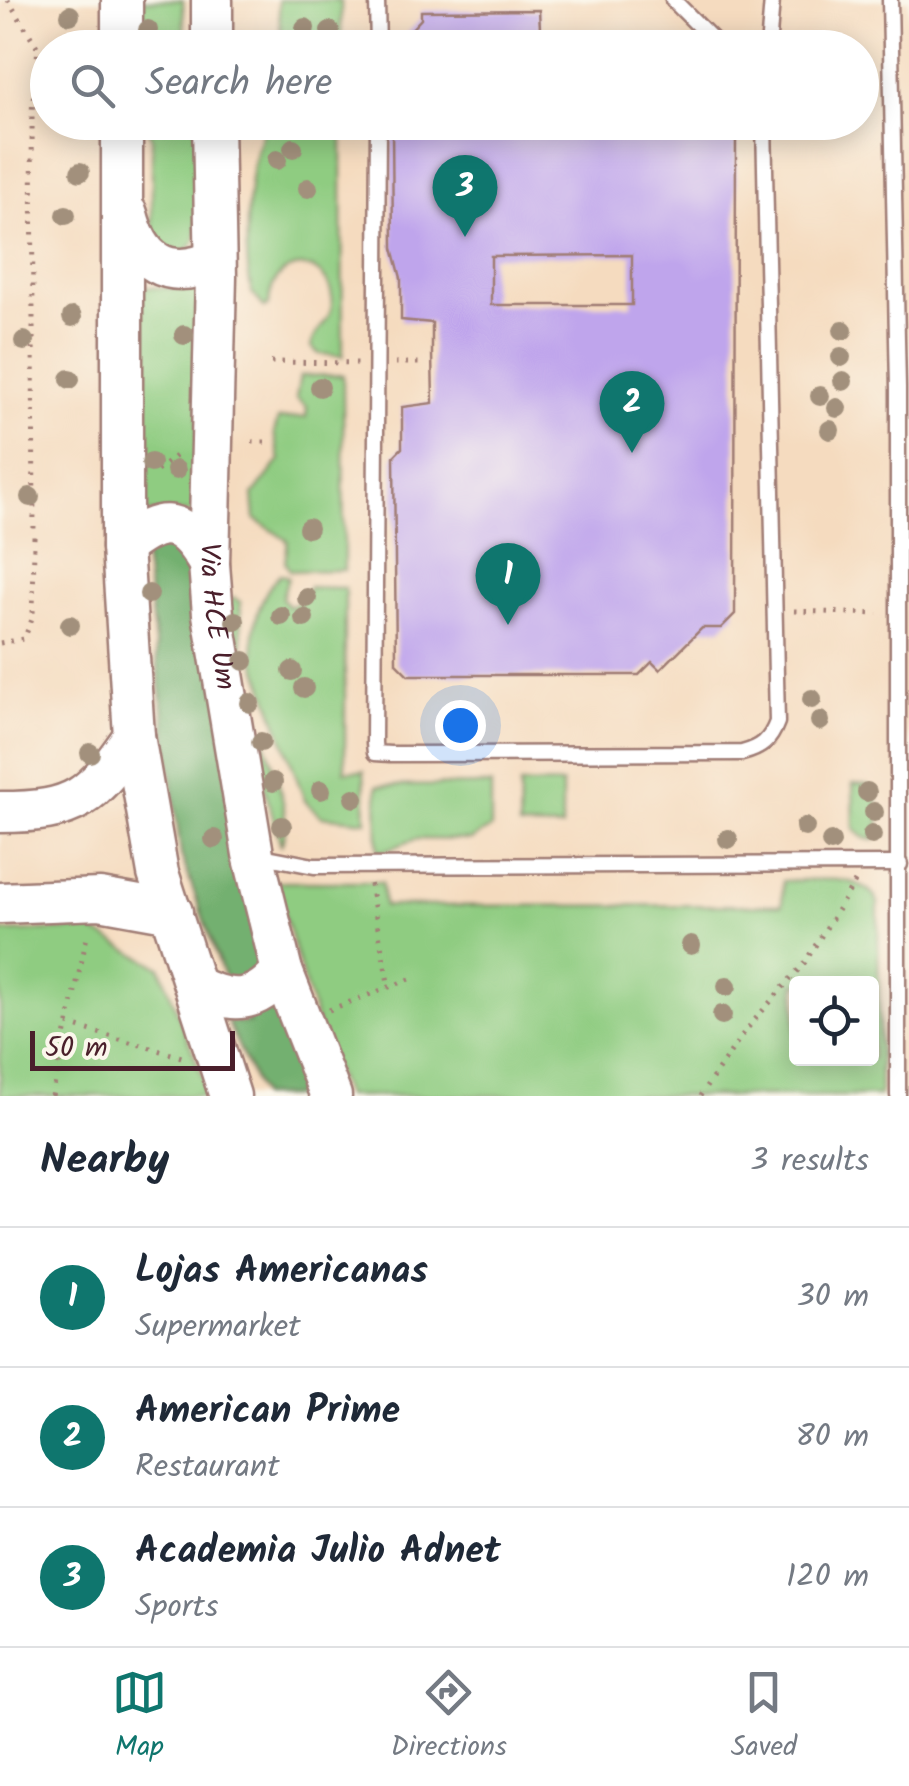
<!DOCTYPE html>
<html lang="en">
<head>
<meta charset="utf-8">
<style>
  :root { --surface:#fff; --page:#f2f2f3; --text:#1f2937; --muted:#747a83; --line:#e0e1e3; --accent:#0f766e }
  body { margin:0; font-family:Kalam,sans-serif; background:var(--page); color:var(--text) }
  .controls { position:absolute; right:30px; bottom:30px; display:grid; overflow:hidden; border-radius:10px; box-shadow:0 5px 25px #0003 }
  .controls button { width:90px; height:90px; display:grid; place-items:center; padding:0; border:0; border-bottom:2px solid var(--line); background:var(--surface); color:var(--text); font:50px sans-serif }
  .scale { position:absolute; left:30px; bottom:25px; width:205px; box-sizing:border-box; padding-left:10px; border:5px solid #4a1f2b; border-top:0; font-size:28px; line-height:35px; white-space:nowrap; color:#4a1f2b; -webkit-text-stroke:8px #fbf7ec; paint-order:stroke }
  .you { position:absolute; left:460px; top:725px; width:35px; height:35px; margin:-25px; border:8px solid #fff; border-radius:50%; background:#1a73e8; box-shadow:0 0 0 15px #1a73e833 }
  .badge { display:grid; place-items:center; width:65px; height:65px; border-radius:50%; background:var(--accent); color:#fff; font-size:32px; font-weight:700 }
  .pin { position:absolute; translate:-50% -82px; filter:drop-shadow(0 2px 5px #0008) }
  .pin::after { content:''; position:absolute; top:52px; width:35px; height:30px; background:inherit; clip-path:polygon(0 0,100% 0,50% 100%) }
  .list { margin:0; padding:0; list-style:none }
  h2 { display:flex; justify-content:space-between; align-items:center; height:130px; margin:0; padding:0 40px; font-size:42px }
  h2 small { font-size:32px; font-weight:400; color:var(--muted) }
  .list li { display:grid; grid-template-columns:65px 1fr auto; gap:30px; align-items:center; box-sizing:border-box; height:140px; padding:0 40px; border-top:2px solid var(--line) }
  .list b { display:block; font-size:38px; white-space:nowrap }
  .list p { margin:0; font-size:32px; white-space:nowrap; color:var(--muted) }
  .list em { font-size:32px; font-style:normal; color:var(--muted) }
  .icon { flex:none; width:55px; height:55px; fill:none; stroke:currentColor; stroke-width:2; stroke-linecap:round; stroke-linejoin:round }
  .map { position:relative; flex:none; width:909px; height:1096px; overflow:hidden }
  .search { position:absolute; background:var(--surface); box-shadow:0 5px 25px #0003; left:30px; right:30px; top:30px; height:110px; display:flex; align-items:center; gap:25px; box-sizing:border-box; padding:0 35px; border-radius:55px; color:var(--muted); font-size:38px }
  .sheet { height:550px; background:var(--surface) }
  nav { display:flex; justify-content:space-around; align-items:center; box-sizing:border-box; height:140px; border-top:2px solid var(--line); background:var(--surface); font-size:28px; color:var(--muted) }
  nav a { display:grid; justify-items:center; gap:5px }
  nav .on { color:var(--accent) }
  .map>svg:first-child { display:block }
  .green { fill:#8fcc81; stroke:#6c7656; stroke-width:2.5; fill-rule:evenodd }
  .forest { fill:#73b06f; stroke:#5e684d; stroke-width:2.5 }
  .building { fill:#bfa5ec; fill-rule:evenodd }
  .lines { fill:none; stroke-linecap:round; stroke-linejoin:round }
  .lane-casing { stroke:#a07d75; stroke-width:19 }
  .secondary-casing { stroke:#a07d75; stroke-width:45 }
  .path { stroke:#a07d75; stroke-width:5; stroke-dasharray:2.5 8; stroke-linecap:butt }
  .lane { stroke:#fff; stroke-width:14 }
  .secondary { stroke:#fff; stroke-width:40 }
  .tree { fill:#a2907c }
  .labels { text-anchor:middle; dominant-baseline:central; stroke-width:8; stroke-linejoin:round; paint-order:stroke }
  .street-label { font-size:28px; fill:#4a1f2b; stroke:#fbf7ec }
</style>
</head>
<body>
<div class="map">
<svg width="909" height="1096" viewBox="0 0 909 1096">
  <rect width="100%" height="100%" fill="#fbf7ec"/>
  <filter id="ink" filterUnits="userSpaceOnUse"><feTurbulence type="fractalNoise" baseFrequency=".01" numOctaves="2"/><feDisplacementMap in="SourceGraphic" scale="20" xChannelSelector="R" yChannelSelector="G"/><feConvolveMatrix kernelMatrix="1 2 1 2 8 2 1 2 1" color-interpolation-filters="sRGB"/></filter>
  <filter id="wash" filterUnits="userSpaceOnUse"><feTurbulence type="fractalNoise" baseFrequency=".0048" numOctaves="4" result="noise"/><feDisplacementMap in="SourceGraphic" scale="40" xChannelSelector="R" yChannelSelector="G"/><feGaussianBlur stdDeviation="2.25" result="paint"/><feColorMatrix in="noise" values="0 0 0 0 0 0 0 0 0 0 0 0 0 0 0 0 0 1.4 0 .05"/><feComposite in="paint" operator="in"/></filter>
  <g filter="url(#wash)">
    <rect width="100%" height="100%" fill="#f5dbbf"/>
    <g class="green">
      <path d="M137 0H183L185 47 137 48Z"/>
      <path d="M278 0H341V38L281 35Z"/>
      <path d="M268 122 342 123 343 356 319 354 311 347C314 328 335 320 332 297 327 255 270 255 269 305L265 308 252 293C242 251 246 159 268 122Z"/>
      <path d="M145 123H198L197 233 194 243 179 258 152 242V138Z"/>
      <path d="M137 287 198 289V512L137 514Z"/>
      <path d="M343 375 344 570 290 571 285 562 288 541 255 519 253 495 280 460 274 433 278 419 306 417 307 407 296 398 300 376Z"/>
      <path d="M280 574 288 577 282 598 289 607 301 601 309 587 345 588V771H364L366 821 321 816 305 801 255 661C250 630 258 596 280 574Z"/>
      <path d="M234 598 240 602C242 630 242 659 247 687 255 726 299 809 281 845L237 693 229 601Z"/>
      <path d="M562 784V828L519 827 520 785Z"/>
      <path d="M853 784 867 785C882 800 883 821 874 840L864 838 854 828Z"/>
      <path d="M491 785V828L471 840 416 839 378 853 377 786Z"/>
      <path d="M783 881C812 881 863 871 878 902L880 1096H345L321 1036 274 882H382L384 906 782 905ZM796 984H872V1058H796Z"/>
      <path d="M89 929 160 967 210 1096H0V932Z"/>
    </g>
    <path class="forest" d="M162 543 184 546 319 1096H261L227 1021 249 1023 221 969 181 855 144 554Z"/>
    <g id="blocks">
      <g class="building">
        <path d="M539 10 541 48H394L421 19V11Z"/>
        <path d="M392 122H736L735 614 721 628H702L660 670 652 662 639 675H408L396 663 394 456 402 448V407L433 403 432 354V323L401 320V278L393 248ZM632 255V305H491V256Z"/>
      </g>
    </g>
  </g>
  <g filter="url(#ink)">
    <use href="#blocks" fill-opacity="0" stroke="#a07d75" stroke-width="2.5"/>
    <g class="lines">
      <g class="lane-casing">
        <g id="lane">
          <path d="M377 0 378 48"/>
          <path d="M673 0 721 48"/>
          <path d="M890 0 898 388V1096"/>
          <path d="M768 48 772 0"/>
          <path d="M378 122 374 743 375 753 390 754 742 753C761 748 770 741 777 722L764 122"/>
          <path d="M257 855 314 866 900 864"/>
        </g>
      </g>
      <g class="secondary-casing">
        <g id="secondary">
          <path d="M212 0V48"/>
          <path d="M122 48V0"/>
          <path d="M122 122V547L134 736 158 873 230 1096"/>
          <path id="s1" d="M213 122 216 277 209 564 213 614 253 854 282 971 331 1096"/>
          <path d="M127 214C139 262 167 281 214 261"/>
          <path d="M122 547C164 514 183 518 209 564"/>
          <path d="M0 812C77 812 91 798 134 736"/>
          <path d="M0 903 100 899 172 912"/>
          <path d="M196 987C232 1004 256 1004 282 971"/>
        </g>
      </g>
      <g class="path">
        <path d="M271 362 359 363"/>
        <path d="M395 363H422"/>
        <path d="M252 442H265"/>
        <path d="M157 471 179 453"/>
        <path d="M794 611 878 614"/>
        <path d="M0 643 24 639 33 617 34 539 32 111 38 48 8 0"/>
        <path d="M370 884 389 988"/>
        <path d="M329 1010 410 979"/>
        <path d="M68 1024 185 1058"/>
        <path d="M52 1096 88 932"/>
        <path d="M700 1096 745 1031 805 962 855 882"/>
      </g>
      <use href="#lane" class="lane"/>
      <use href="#secondary" class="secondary"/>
    </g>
    <g class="tree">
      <circle cx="70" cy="15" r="10"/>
      <circle cx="305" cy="28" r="10"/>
      <circle cx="148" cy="30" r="10"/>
      <circle cx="330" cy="31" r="10"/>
      <circle cx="293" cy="148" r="10"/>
      <circle cx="277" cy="160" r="10"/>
      <circle cx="80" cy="172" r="10"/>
      <circle cx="308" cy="188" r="10"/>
      <circle cx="66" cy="215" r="10"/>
      <circle cx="72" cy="317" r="10"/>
      <circle cx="843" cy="330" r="10"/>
      <circle cx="184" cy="335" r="10"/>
      <circle cx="24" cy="341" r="10"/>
      <circle cx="841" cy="357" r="10"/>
      <circle cx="70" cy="379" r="10"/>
      <circle cx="843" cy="381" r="10"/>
      <circle cx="320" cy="387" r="10"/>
      <circle cx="820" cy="396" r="10"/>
      <circle cx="837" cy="408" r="10"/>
      <circle cx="830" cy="430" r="10"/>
      <circle cx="151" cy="463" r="10"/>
      <circle cx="176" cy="470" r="10"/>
      <circle cx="30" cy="497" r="10"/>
      <circle cx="308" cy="528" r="10"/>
      <circle cx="149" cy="594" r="10"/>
      <circle cx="307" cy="598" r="10"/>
      <circle cx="281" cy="616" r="10"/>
      <circle cx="304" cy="618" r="10"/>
      <circle cx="235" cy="621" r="10"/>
      <circle cx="70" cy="625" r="10"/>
      <circle cx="244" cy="661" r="10"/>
      <circle cx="292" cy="671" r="10"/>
      <circle cx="304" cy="688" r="10"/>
      <circle cx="812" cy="699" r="10"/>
      <circle cx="250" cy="703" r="10"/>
      <circle cx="820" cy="721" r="10"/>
      <circle cx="261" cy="742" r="10"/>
      <circle cx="90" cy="753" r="10"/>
      <circle cx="273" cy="782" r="10"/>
      <circle cx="321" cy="790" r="10"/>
      <circle cx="867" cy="792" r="10"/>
      <circle cx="354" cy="798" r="10"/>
      <circle cx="874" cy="812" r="10"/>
      <circle cx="282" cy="826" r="10"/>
      <circle cx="805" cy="827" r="10"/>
      <circle cx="872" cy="835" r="10"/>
      <circle cx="214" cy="839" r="10"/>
      <circle cx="728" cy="839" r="10"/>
      <circle cx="831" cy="842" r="10"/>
      <circle cx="691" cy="945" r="10"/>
      <circle cx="727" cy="986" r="10"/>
      <circle cx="722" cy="1015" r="10"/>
    </g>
  </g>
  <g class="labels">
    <g class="street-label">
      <text stroke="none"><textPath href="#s1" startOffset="495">Via HCE Um</textPath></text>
    </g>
  </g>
</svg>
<div class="controls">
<button><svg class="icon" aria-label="locate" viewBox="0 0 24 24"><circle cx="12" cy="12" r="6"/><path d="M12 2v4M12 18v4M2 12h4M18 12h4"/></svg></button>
</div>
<div class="scale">50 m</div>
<div class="you"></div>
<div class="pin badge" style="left:508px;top:625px">1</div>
<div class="pin badge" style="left:632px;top:453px">2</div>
<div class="pin badge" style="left:465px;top:237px">3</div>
<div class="search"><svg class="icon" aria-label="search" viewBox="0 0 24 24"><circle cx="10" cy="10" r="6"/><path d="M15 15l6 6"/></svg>Search here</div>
</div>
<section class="sheet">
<h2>Nearby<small>3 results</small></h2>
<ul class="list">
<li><span class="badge">1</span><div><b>Lojas Americanas</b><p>Supermarket</p></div><em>30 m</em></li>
<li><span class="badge">2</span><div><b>American Prime</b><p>Restaurant</p></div><em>80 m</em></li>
<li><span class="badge">3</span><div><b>Academia Julio Adnet</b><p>Sports</p></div><em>120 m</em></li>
</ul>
</section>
<nav>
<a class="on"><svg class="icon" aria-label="map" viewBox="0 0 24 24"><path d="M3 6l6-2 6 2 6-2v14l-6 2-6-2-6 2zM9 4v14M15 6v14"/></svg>Map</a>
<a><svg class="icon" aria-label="directions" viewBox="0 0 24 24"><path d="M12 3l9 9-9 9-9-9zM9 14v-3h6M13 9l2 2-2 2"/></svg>Directions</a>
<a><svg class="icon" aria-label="saved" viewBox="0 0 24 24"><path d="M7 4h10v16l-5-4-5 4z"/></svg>Saved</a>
</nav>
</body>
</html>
